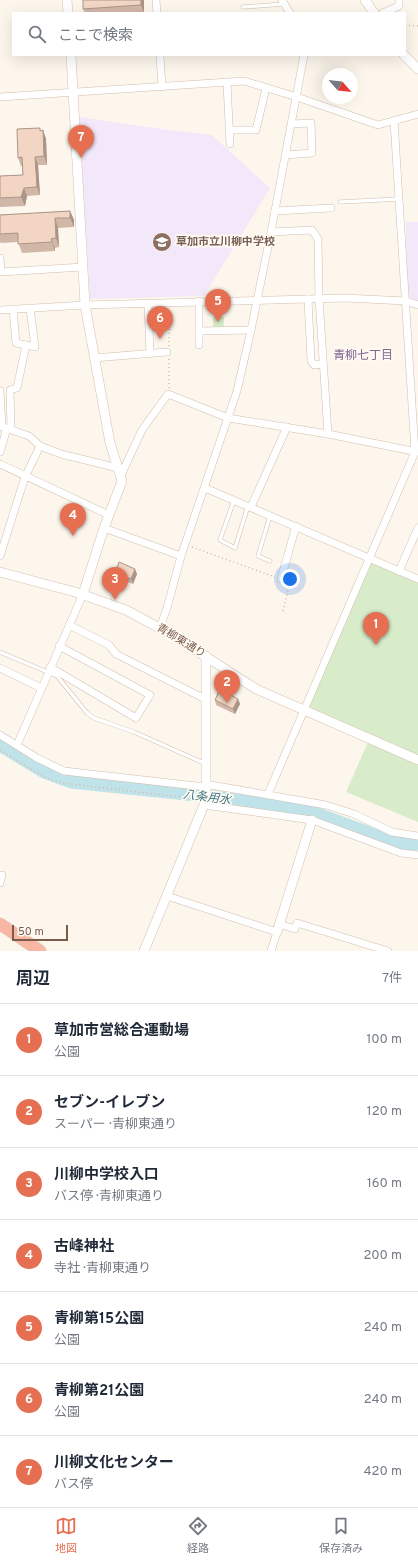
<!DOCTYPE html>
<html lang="ja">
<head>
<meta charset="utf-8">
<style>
  :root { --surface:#fff; --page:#f6f6f7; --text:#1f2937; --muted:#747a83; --line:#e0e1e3; --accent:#e76f51 }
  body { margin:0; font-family:Overpass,"Noto Sans JP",sans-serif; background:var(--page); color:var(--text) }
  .compass { position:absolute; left:322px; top:68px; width:36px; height:36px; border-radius:50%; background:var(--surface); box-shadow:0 4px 16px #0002; rotate:117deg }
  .scale { position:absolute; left:12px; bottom:10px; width:56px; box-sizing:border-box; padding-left:4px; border:2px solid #7a5c4d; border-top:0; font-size:11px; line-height:14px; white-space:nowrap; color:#7a5c4d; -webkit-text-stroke:3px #fffaf3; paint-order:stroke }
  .you { position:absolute; left:290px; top:579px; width:14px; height:14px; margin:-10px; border:3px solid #fff; border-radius:50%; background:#1a73e8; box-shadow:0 0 0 6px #1a73e833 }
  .badge { display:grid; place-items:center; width:26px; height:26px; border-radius:50%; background:var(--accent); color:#fff; font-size:13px; font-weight:700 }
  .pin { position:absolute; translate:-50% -33px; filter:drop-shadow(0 1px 2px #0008) }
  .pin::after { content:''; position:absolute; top:21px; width:14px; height:12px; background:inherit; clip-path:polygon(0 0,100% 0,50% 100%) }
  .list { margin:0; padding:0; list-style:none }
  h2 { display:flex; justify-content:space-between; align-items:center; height:52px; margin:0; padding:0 16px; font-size:17px }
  h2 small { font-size:13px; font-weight:400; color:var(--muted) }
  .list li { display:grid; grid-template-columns:26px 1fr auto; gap:12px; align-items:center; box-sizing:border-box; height:72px; padding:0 16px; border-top:1px solid var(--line) }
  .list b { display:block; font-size:15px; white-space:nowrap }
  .list p { margin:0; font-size:13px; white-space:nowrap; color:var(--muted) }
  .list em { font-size:13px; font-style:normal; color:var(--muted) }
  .icon { flex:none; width:22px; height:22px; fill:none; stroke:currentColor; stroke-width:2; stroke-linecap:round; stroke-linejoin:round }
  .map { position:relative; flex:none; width:418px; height:951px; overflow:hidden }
  .search { position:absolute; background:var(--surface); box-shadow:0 4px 16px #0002; left:12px; right:12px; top:12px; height:44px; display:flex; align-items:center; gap:10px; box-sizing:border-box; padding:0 14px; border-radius:0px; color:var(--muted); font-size:15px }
  .sheet { height:556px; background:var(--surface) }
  nav { display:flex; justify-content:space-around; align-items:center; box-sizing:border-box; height:56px; border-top:1px solid var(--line); background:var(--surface); font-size:11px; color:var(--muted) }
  nav a { display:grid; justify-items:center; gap:2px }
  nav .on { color:var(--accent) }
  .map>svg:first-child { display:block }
  .education { fill:#f3e8fa }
  .green { fill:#d8ecc9 }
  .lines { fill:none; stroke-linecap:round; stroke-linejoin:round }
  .river { stroke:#bfe3e8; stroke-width:13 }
  .lane-casing { stroke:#d1beb0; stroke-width:4.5 }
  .street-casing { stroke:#d1beb0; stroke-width:8 }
  .secondary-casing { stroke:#d6c0b0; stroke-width:10 }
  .highway-casing { stroke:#dad1cd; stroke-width:13 }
  .path { stroke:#d9b8a5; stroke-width:1.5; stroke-dasharray:1 3; stroke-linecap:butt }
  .lane { stroke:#fff; stroke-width:3.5 }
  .street { stroke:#fff; stroke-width:7 }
  .secondary { stroke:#fff; stroke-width:9 }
  .highway { stroke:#f7b7a3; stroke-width:12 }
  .wall { fill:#d1b7a8 }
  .shaded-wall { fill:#aa9588 }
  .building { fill:#f3d5c3; stroke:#aa9588 }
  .labels { text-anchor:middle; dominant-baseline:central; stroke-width:3.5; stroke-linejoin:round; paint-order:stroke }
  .education-label { font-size:11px; font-weight:bold; fill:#785e54; stroke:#fffaf3; text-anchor:start }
  .street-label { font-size:11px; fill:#7a5c4d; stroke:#fffaf3 }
  .neighbourhood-label { font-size:12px; fill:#846695; stroke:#fffaf3 }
  .water-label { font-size:12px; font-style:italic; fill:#437c86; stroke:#fffaf3 }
</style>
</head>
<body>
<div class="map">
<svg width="418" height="951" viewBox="0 0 418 951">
  <rect width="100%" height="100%" fill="#fdf6ec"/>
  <g class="education">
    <path d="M79 117 168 130 212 135 270 188 204 296 90 299Z"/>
    <path d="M406 222H418V303L407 300Z"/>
  </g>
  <g class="green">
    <path d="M213 317H224V328L213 329Z"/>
    <path d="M371 562 418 582V755L307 708Z"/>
    <path d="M368 742 418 764V822L346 792Z"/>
  </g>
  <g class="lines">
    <path class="river" d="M0 745 44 772 71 782 215 797 304 809 397 843 418 844"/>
    <g class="lane-casing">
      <g id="lane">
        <path d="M243 7 284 4"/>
        <path d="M340 202 399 199"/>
        <path d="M234 500 220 540 235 548 248 506"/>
        <path d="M270 516 258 556 270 561"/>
        <path d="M0 652 57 676 87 713 94 718 134 732 206 764"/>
      </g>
    </g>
    <g class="street-casing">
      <g id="street">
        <path d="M156 0 157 13"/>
        <path d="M282 0 290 13"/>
        <path d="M383 13 399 6V0"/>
        <path d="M160 55 162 87"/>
        <path d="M227 83 230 144"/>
        <path d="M0 97 244 81 297 97 378 125 418 114"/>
        <path d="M229 130H256L266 88"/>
        <path d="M286 155 312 153 311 123 292 124"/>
        <path d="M275 211 331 208"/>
        <path d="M271 232 312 230 318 239 319 299 328 434"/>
        <path d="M0 258 1 272 83 267"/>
        <path d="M308 299 311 361 314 365 323 364"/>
        <path d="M199 301V345"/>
        <path d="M148 303 150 353"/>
        <path d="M13 309 16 343 35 347 30 308"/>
        <path d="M0 310 85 305 345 298 406 301 418 305"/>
        <path d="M199 331 251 330"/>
        <path d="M94 358 167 352"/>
        <path d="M0 391 2 426"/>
        <path d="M0 426 29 436 40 446 25 477 0 556"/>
        <path d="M11 429 10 390 17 388 26 345"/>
        <path d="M40 446 61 454 118 468"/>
        <path d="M0 452 7 428"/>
        <path d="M0 464 109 515"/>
        <path d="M121 475 142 430 168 394 228 418 328 434 418 452"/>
        <path d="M205 488 418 579"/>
        <path d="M251 507 287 427"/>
        <path d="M104 528 181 556"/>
        <path d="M399 571 418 528"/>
        <path d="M281 579 296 526"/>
        <path d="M69 625 109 645 116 654 205 699"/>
        <path d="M160 628 167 608 181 556 237 391 251 330 271 232 304 55"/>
        <path d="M50 667 136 718 150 695 59 646"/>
        <path d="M0 668 41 688"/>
        <path d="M0 735 37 758 64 771 205 787"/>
        <path d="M17 745 83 594"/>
        <path d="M205 784 326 805 354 814 392 832 418 836"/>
        <path d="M268 794 415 452 394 121"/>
        <path d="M205 805 312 820 401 853 418 855"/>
        <path d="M0 883 2 875"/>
        <path d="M167 896 277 932 271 951"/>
        <path d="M279 924 295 929 297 923 388 951"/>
      </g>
    </g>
    <g class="secondary-casing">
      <g id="secondary">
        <path d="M67 0 68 13"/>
        <path d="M365 0 374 13"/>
        <path d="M71 55 85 305 110 443 122 481 104 528 83 594"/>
        <path d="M404 55 418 69"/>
        <path d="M0 572 75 592 126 610 174 636 256 689 418 760"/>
        <path d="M277 932 312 820"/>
        <path d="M144 951 206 800V656"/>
      </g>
    </g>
    <g class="highway-casing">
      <path id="highway" d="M0 924 40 951"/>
    </g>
    <g class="path">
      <path d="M405 25 418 26"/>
      <path d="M169 346 170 310"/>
      <path d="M169 388V358"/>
      <path d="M192 547 275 577"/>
      <path d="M283 611 290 583 288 582"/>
      <path d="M0 750 46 778 62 783 198 799"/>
    </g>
    <use href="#lane" class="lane"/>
    <use href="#street" class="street"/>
    <use href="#secondary" class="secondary"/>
    <use href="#highway" class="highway"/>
  </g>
  <g class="wall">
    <path d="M144 0V13H85L83 9Z"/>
    <path d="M40 128V131L43 130 46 139 47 165H38L40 195 27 196 25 206 0 207V176L23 175 22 166H21L18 158Z"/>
    <path d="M70 211 74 220V227L58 228 59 247 55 248V251L22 253 18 242 1 243 0 242V215Z"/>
    <path d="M115 573 137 574 133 584 116 578Z"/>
    <path d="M238 699 240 704 235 714 216 705 215 700Z"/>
  </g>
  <g class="shaded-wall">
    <path d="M141 0H144V13L141 5Z"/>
    <path d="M43 130 46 139 47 165 44 156Z"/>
    <path d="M35 157 38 165 40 195 37 187Z"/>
    <path d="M24 188 27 196 25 206 21 197Z"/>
    <path d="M70 211 74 220V227L70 218Z"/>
    <path d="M55 218 58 228 59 247 56 238Z"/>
    <path d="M51 239 55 248V251Z"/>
    <path d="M135 569 137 574 133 584 131 579Z"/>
    <path d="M238 699 240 704 235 714 233 709Z"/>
  </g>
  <g class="building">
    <path d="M83 0H141V5L83 9Z"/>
    <path d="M40 128V131L43 130 44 156 35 157 37 187 24 188 21 197 0 198V176L23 175 22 157 18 158 17 129Z"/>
    <path d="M70 211V218H55L56 238 51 239 52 242 18 244V233L0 234V215Z"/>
    <path d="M119 562 135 569 131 579 115 573Z"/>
    <path d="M220 689 238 699 233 709 215 700Z"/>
  </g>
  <defs>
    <g id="school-disc" transform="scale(1)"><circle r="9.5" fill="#8d6e63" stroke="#fffaf3"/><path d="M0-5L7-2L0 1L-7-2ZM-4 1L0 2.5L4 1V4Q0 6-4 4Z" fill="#fff"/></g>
  </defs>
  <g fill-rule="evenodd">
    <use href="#school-disc" x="162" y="242"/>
  </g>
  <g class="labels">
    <g class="education-label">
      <text x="176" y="242">草加市立川柳中学校</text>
    </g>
    <g class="street-label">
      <text transform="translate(181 641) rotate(31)">青柳東通り</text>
    </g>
    <g class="neighbourhood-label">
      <text x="363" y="356">青柳七丁目</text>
    </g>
    <g class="water-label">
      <text transform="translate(207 798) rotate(7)">八条用水</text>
    </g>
  </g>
</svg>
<svg class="compass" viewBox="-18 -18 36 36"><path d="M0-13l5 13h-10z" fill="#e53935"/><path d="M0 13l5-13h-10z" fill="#747a83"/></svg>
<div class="scale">50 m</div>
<div class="you"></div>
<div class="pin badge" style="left:376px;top:645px">1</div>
<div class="pin badge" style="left:227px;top:703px">2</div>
<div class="pin badge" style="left:115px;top:600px">3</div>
<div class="pin badge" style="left:73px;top:536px">4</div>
<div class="pin badge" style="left:218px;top:322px">5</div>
<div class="pin badge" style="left:160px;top:339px">6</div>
<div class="pin badge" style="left:81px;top:158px">7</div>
<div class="search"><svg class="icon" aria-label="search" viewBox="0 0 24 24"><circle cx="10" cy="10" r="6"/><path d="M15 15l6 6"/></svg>ここで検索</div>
</div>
<section class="sheet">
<h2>周辺<small>7件</small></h2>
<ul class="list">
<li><span class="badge">1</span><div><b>草加市営総合運動場</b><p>公園</p></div><em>100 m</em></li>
<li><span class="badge">2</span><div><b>セブン-イレブン</b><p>スーパー · 青柳東通り</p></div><em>120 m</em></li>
<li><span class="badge">3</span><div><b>川柳中学校入口</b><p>バス停 · 青柳東通り</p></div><em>160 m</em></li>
<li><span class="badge">4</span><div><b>古峰神社</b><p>寺社 · 青柳東通り</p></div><em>200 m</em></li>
<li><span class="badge">5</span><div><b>青柳第15公園</b><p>公園</p></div><em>240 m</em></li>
<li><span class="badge">6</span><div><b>青柳第21公園</b><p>公園</p></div><em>240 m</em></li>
<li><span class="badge">7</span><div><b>川柳文化センター</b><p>バス停</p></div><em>420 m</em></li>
</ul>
</section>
<nav>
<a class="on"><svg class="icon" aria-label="map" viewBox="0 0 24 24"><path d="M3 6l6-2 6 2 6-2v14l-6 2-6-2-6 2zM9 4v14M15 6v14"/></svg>地図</a>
<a><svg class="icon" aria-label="directions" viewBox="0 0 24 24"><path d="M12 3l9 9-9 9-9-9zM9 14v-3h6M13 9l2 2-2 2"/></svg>経路</a>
<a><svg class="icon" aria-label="saved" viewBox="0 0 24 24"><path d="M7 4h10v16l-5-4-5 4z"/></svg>保存済み</a>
</nav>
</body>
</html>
